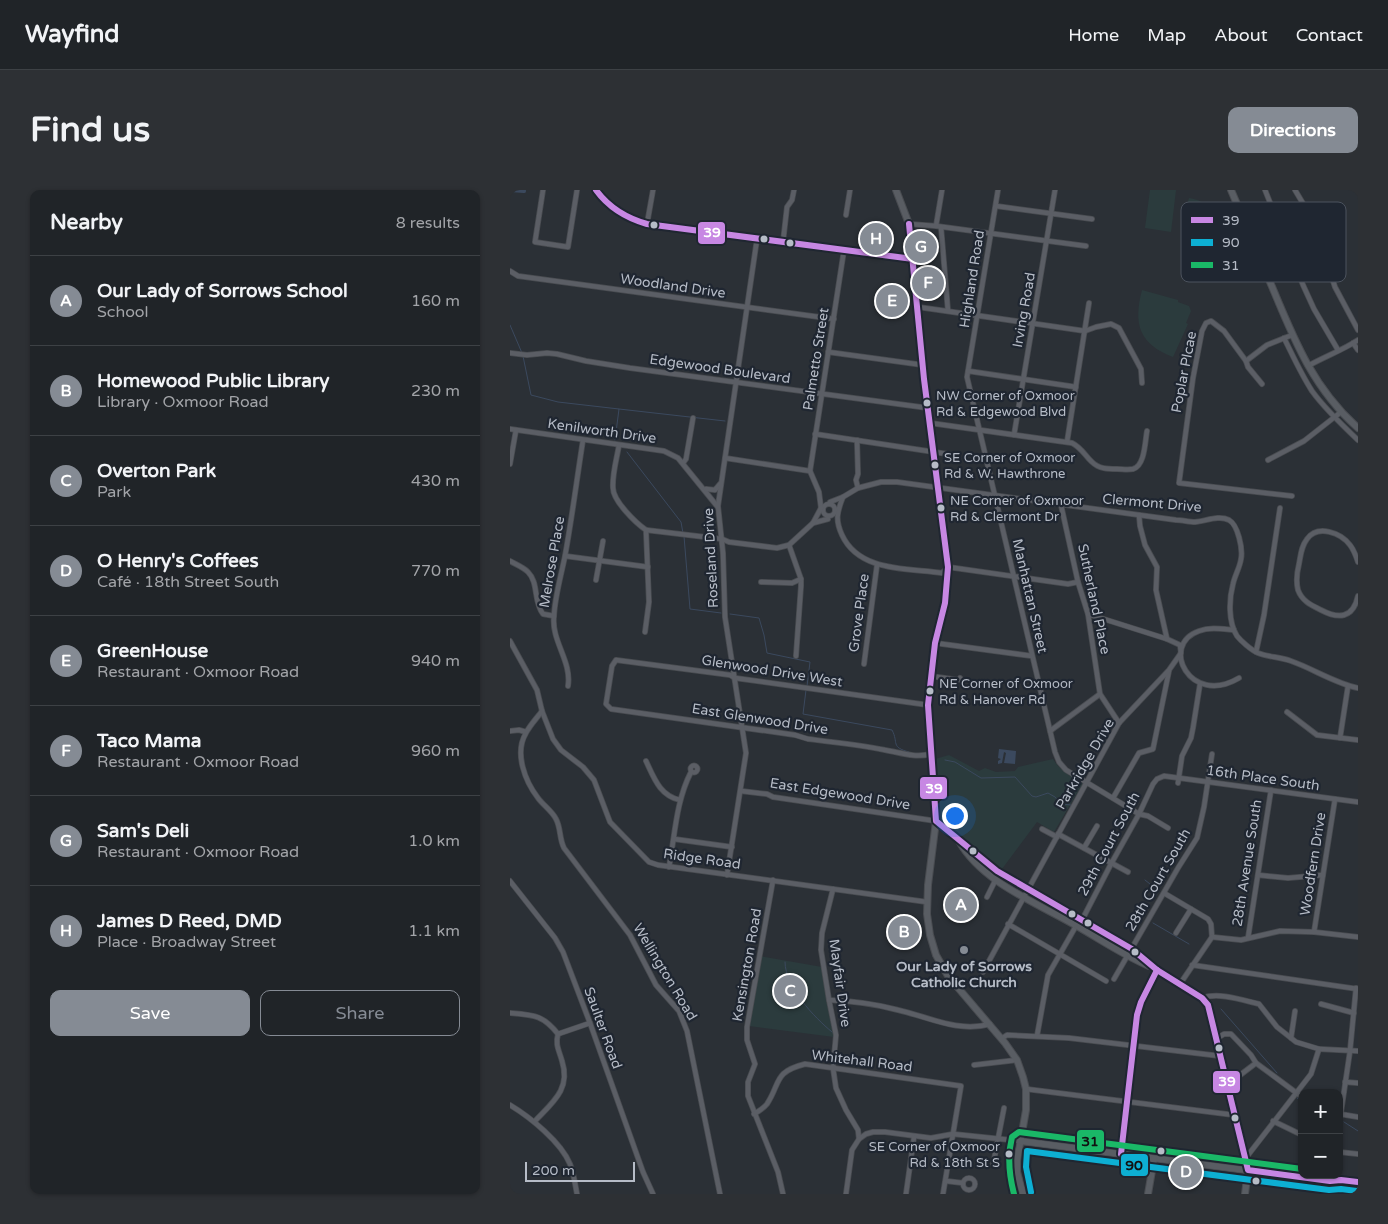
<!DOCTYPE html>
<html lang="en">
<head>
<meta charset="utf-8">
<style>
  :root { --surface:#202428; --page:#2d3034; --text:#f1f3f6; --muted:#a2a4a8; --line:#3d4145; --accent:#858b94 }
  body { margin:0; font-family:"Varela Round",sans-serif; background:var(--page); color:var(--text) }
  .controls { position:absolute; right:15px; bottom:15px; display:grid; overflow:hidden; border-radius:10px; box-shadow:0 1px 4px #0004 }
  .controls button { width:45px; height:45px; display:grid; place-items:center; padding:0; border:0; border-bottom:1px solid var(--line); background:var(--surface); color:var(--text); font:25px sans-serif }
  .scale { position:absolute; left:15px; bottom:12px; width:110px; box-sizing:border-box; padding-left:5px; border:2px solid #b6bcc7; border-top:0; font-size:14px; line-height:18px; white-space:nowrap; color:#b6bcc7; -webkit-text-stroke:4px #1f2631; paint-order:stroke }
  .you { position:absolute; left:444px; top:625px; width:18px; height:18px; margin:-12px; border:4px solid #fff; border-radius:50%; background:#1a73e8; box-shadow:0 0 0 8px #1a73e833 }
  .badge { display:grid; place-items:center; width:32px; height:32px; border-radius:50%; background:var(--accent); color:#fff; font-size:16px; font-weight:700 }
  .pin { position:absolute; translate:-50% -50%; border:2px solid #fff; box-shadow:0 1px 5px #0006 }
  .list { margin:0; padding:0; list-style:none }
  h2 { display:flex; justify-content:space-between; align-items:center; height:65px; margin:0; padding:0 20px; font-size:21px }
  h2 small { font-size:16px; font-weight:400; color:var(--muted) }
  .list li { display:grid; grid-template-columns:32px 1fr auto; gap:15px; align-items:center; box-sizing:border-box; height:90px; padding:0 20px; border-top:1px solid var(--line) }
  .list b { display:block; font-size:19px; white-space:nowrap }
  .list p { margin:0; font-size:16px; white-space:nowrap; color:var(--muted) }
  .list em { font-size:16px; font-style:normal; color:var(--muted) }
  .actions { display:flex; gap:10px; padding:15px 20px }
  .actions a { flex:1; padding:11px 0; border:1px solid var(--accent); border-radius:10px; text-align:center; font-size:18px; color:var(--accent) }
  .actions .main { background:var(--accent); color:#fff }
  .map { position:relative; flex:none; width:848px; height:1004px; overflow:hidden; border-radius:10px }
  header { display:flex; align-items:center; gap:30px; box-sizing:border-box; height:70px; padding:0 25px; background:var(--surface); border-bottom:1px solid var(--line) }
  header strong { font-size:24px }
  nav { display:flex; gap:28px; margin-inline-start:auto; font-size:18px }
  .intro { display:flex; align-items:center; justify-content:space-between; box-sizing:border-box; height:120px; padding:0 30px }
  h1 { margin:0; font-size:35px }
  .button { padding:12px 22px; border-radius:10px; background:var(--accent); color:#fff; font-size:18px; font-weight:700 }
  main { display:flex; gap:30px; padding:0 30px }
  aside { flex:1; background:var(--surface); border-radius:10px; box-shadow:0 1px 4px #0004 }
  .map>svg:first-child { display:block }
  .green { fill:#2b3b3d }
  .water { fill:#3b495e }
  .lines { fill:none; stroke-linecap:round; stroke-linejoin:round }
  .stream { stroke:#3b495e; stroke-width:1 }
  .canal { stroke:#3b495e; stroke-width:4 }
  .street-casing { stroke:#494c51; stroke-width:6 }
  .secondary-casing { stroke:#494c51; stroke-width:8 }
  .street { stroke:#5b5e65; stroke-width:4.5 }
  .secondary { stroke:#595d63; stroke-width:6 }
  .bus-1-casing { stroke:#1f2631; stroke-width:10 }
  .bus-2-casing { stroke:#1f2631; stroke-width:10 }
  .bus-3-casing { stroke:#1f2631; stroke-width:10 }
  .bus-1 { stroke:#c787e3; stroke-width:6 }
  .bus-2 { stroke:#0dafd3; stroke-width:6 }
  .bus-3 { stroke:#1ab867; stroke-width:6 }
  .bus-dot { fill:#b6bcc7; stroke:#1f2631; stroke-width:2 }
  .poi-dot { fill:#858b94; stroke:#1f2631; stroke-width:2 }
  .labels { text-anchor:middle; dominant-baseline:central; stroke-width:4.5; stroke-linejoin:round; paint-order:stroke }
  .bus-label { font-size:13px; fill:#b6bcc7; stroke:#1f2631; text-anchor:start }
  .street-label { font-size:14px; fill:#b6bcc7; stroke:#1f2631 }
  .poi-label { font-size:14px; font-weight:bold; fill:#b6bcc7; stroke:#1f2631 }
  .key { fill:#1f2631; stroke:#4c535e; stroke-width:1 }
  .key-label { font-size:14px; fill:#b6bcc7 }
  .line-badge { stroke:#1f2631; stroke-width:2 }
  .badge-label { font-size:14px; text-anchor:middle; font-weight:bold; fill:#fff }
  .pale-badge-label { font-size:14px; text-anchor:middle; font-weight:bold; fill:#111 }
</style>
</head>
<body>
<header>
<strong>Wayfind</strong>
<nav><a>Home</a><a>Map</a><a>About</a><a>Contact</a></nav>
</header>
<div class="intro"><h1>Find us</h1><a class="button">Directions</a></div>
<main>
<aside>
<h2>Nearby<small>8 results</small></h2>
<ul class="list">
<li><span class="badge">A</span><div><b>Our Lady of Sorrows School</b><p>School</p></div><em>160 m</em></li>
<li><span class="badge">B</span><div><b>Homewood Public Library</b><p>Library · Oxmoor Road</p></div><em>230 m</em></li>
<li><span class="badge">C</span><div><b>Overton Park</b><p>Park</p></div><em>430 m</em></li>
<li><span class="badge">D</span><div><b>O Henry's Coffees</b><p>Café · 18th Street South</p></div><em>770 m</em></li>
<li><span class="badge">E</span><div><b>GreenHouse</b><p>Restaurant · Oxmoor Road</p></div><em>940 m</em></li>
<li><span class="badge">F</span><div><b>Taco Mama</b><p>Restaurant · Oxmoor Road</p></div><em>960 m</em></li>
<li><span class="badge">G</span><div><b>Sam's Deli</b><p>Restaurant · Oxmoor Road</p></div><em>1.0 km</em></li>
<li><span class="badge">H</span><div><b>James D Reed, DMD</b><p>Place · Broadway Street</p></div><em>1.1 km</em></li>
</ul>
<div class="actions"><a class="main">Save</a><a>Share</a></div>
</aside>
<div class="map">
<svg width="848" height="1004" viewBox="0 0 848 1004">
  <rect width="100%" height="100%" fill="#2b3036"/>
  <g class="green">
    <path d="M640 0H666L661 42 635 38Z"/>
    <path d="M679 8C700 11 713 27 710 48L687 50V48L675 46C668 35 675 21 679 8Z"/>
    <path d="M632 100 668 110V112L679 116 681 121 676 133 678 134 663 167C629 154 623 134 632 100Z"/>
    <path d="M439 565 469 581 475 578 486 582 505 581 508 577 543 569C550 581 561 586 573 593L544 642 527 632 492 679 430 629 425 569Z"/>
    <path d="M249 766 312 777 324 847 239 836Z"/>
  </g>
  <path class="water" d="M489 559 506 561 505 574 494 573 496 563 494 562 492 573 488 574V571L491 569 488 568Z"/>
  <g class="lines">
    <g class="stream">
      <path d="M0 135 12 163"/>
      <path d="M13 166 21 205 48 212 109 219 105 250"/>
      <path d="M109 219 215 231"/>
      <path d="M117 262 171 332 173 343"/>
      <path d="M174 346 180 419 211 423"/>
      <path d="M220 424 249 428 254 445 257 463 300 472 297 496"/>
      <path d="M296 500 293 524 382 540C389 553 380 557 399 562"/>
      <path d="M435 570 445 572 471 588 505 587 522 606 526 607 538 603 545 607 551 614 561 615"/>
      <path d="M635 690 640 694 646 705"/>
      <path d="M643 733 679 754"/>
      <path d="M275 772C275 797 304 827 322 842"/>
      <path d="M711 819 767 883"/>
      <path d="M787 908 792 911"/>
      <path d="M834 932 848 941"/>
    </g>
    <path class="canal" d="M0 0 14 1"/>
    <g class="street-casing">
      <g id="street">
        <path d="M33 0 25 52 58 57 67 0"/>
        <path d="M488 0 457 187 545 562 549 572 556 580 629 624 638 626 658 638"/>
        <path d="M755 0 793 95 804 119 828 160"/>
        <path d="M785 0 804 32 825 97 848 140"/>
        <path d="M486 16 582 29"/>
        <path d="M336 25 340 0"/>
        <path d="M137 34 143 0"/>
        <path d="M399 34 426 36 576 56"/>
        <path d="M426 36 432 0"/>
        <path d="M431 37 438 121"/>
        <path d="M273 52 277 17 282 10 284 0"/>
        <path d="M0 81 8 86 324 129"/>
        <path d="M408 117 575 141"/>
        <path d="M575 141 586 137 601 134 609 138 631 179 632 193"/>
        <path d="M774 148C783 166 791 184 802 201 815 219 832 235 848 250"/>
        <path d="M843 153 848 160"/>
        <path d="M318 162 413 175"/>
        <path d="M0 163 17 165 37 163 47 164 76 171 120 178 418 218"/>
        <path d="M736 171 757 155 782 145"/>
        <path d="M798 176C814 167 833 160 848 150"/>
        <path d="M458 181 566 197"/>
        <path d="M752 194 738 177 736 171 714 141 701 131 696 133 692 141 683 188 669 293 782 306"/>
        <path d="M420 233 562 253C572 258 575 266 582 272 589 279 598 279 607 279 612 279 618 280 623 279 635 276 635 251 637 241"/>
        <path d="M0 239 154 261 168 268 207 316"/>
        <path d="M305 244 444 265"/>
        <path d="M504 245 545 0"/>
        <path d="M347 250 348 284 346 290 348 298"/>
        <path d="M557 252 579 113"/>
        <path d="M109 255C107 268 102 284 103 298 103 311 126 333 136 340L139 412 135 442"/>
        <path d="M215 268 300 281"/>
        <path d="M758 270 794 251 831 222"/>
        <path d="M173 273 176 269 183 228"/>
        <path d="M0 274 6 240"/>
        <path d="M300 281 334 60"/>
        <path d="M300 281 309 302 311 318"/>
        <path d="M196 299 205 300 210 294"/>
        <path d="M333 307C327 322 325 330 332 345 349 382 397 378 432 383L438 377 558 394 568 392"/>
        <path d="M320 312 333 307 348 298 371 292H387L666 330C672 330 679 332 685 332 696 331 709 325 719 330 728 335 733 359 731 369 730 377 725 385 723 394 719 409 718 432 727 446 731 451 741 460 748 463 758 467 770 467 781 471 804 479 824 493 848 498"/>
        <circle cx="319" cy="320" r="6"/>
        <path d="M551 315 568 392 578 424 590 504 609 533"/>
        <path d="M629 325 630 336 635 355 647 377 646 400 657 449"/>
        <path d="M303 333 318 329"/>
        <path d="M136 340 212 349 219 352 267 358 279 355 303 333 311 318"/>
        <path d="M279 355 291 389V396L286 466"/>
        <path d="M55 366 138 377"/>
        <path d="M0 371C5 374 13 377 18 382 29 393 23 411 33 424L44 426"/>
        <path d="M848 372C846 366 844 360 840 355 831 343 808 334 797 349 791 357 791 364 789 374 787 382 786 392 788 400 792 411 801 415 811 420 828 429 843 429 848 406"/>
        <path d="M86 390 93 351"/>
        <path d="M251 392 282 393 291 389"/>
        <path d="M724 440C712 439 700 437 689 441 649 455 680 517 729 488"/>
        <path d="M0 451 27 500 32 521 43 549 51 560 73 577 84 590 100 632 139 672 148 675 417 712"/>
        <path d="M425 453 522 466"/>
        <path d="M746 462 754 425 770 318"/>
        <path d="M354 474 367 375"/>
        <path d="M420 486 449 490 450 488"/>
        <path d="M58 496C62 471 41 451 44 426 45 406 51 386 55 366 62 328 67 288 73 250"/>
        <path d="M418 515 225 488 220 485 106 470 102 476 96 514 101 519 285 545 298 549C323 552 350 555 375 560 392 563 404 568 421 564"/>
        <path d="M32 521C27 528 20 535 16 543 4 563 15 591 28 608 33 615 42 621 46 629 51 638 49 648 54 658L120 745 146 795 169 821 177 841 210 1004"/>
        <path d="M777 522 807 545 848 550"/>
        <path d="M0 541 9 540 16 542"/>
        <path d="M540 541 590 504"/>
        <path d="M830 548 838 496"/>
        <path d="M136 571C144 588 150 606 170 610"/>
        <circle cx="184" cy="579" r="3.5"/>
        <path d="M668 593 672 566 681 548 683 538 690 494"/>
        <path d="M231 601 257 604 263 607 426 631"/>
        <path d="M603 608 629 563 643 559 659 481"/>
        <path d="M532 639 547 647"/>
        <path d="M548 644 618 682"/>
        <path d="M164 649 222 657"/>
        <path d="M574 658 587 636"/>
        <path d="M159 677C165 645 166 611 181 582"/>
        <path d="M217 685 236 563 215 427 213 363 208 316 247 49"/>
        <path d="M748 685 778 688 813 685"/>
        <path d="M263 690 237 837V850L245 874 238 892V906L268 982 273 1004"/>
        <path d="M0 691 45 748 53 762 80 833 133 982 143 1004"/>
        <path d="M323 699 312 743 311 760 319 810 326 845 323 878 326 898 336 920 348 940 349 949 342 960 336 1004"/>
        <path d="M654 703 698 729 701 734 702 747"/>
        <path d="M477 707 485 691"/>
        <path d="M498 734 596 791"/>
        <path d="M804 742 825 609"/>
        <path d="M666 743 681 719"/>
        <path d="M702 747 731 750 770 741 804 742 848 747"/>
        <path d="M738 748 761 600"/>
        <path d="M682 775 848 799"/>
        <path d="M473 782 609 533 659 480 671 463 670 455 657 449 578 424"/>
        <path d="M604 789 668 678 687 648 694 617 702 564"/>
        <path d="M670 794 702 747"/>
        <path d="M692 808C709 802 732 810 749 814L767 837 781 848"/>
        <path d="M319 810C342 811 366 814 388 820 419 827 448 843 480 834"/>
        <path d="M811 814 844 823"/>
        <path d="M0 823C24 825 33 825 48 844"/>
        <path d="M527 846 538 785 566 736 572 730 601 674 629 624 643 594 647 589 654 586 669 588 848 612"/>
        <path d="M491 849 497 845 559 848 710 866"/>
        <path d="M706 849 714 844H721L741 865 746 873 792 907"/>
        <path d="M809 859 848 861"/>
        <path d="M464 875 507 870"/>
        <path d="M835 892 848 893"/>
        <path d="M717 895 746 873"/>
        <path d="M516 899 724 925"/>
        <path d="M0 915C20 927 51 952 60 974 64 984 65 994 67 1004"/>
        <path d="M244 924C249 921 254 918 257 914 271 893 263 882 295 874L451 896 433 1004"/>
        <path d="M830 924 848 927"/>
        <path d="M25 931C43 912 61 899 52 871 49 860 45 855 48 844L80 833"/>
        <path d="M763 931 792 945"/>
        <path d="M829 936 840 861 846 798"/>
        <path d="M349 949 356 944 363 942H375L421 948 443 944 510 951"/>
        <path d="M829 962 848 964"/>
        <path d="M611 964 627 825 631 812 647 780"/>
        <path d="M735 969 801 884 809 859 786 852 781 848 785 821"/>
        <path d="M483 975 494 918"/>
        <circle cx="459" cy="994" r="6"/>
        <path d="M436 991 453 993"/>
        <path d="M396 1004 404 947"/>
      </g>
    </g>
    <g class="secondary-casing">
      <g id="secondary">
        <path d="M86 0C97 18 117 29 137 34L403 69"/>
        <path d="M386 0 399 34 414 189 438 377 435 413 425 453 418 515 426 631 418 695 417 724 420 745 426 765 438 786 495 853 507 870 513 887 516 899V920L507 971V982L513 1004"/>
        <path d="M721 0C735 33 749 66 763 99 785 152 804 199 848 238"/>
        <path d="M426 631 487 681 622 759 647 780 692 808 698 815 738 980 735 1004"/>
        <path d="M449 651C472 692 525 712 565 735 590 749 613 765 639 776"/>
        <path d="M510 951 820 991 831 990 848 992"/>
        <path d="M820 991 824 996 848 1000"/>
        <path d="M638 1004 644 969"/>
      </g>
    </g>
    <use href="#street" class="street"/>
    <use href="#secondary" class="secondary"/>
    <g class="bus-1-casing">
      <g id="bus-1">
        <path d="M86 0C99 18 116 28 137 34L403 69"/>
        <path d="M399 34 414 189 438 377 435 413 425 453 418 515 426 631 487 681 622 759 647 780 692 808 698 815 738 980 820 991 831 990 848 992"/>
        <path d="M611 964 627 825 631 812 647 780"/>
      </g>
    </g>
    <g class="bus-2-casing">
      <path id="bus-2" d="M521 1002 516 977 517 961 819 1000 831 999 847 1001"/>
    </g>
    <g class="bus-3-casing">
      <path id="bus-3" d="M504 1004C499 985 497 967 502 947L509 942 792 979"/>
    </g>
    <use href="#bus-1" class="bus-1"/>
    <use href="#bus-2" class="bus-2"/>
    <use href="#bus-3" class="bus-3"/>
  </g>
  <g class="bus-dot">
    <circle cx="144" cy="35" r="4.5"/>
    <circle cx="254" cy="49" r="4.5"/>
    <circle cx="280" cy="53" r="4.5"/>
    <circle cx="417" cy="213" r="4.5"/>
    <circle cx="425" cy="275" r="4.5"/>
    <circle cx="431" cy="318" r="4.5"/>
    <circle cx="420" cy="501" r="4.5"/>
    <circle cx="463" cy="661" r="4.5"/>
    <circle cx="562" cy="724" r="4.5"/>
    <circle cx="578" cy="733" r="4.5"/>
    <circle cx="625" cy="762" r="4.5"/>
    <circle cx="709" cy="858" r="4.5"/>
    <circle cx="725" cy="928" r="4.5"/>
    <circle cx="651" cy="961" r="4.5"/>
    <circle cx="499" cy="964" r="4.5"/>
    <circle cx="746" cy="991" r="4.5"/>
  </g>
  <circle class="poi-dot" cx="454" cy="760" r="5"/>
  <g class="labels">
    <g class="bus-label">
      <text x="426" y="206">NW Corner of Oxmoor<tspan x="426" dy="16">Rd &amp; Edgewood Blvd</tspan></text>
      <text x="434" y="268">SE Corner of Oxmoor<tspan x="434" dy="16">Rd &amp; W. Hawthrone</tspan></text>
      <text x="440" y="311">NE Corner of Oxmoor<tspan x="440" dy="16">Rd &amp; Clermont Dr</tspan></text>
      <text x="429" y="494">NE Corner of Oxmoor<tspan x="429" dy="16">Rd &amp; Hanover Rd</tspan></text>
      <text x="490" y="957" text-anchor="end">SE Corner of Oxmoor<tspan x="490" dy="16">Rd &amp; 18th St S</tspan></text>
    </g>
    <g class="street-label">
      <text transform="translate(462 89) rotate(-81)">Highland Road</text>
      <text transform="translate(163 96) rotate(8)">Woodland Drive</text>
      <text transform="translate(514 120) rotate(-80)">Irving Road</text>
      <text transform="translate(306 169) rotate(-81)">Palmetto Street</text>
      <text transform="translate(210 179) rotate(8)">Edgewood Boulevard</text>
      <text transform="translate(674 182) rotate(-79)">Poplar Plcae</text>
      <text transform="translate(92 241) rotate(8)">Kenilworth Drive</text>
      <text transform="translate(642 313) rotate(5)">Clermont Drive</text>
      <text transform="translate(201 368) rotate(-93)">Roseland Drive</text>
      <text transform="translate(42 372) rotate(-80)">Melrose Place</text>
      <text transform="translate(520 406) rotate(77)">Manhattan Street</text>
      <text transform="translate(584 409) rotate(78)">Sutherland Place</text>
      <text transform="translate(349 423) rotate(-82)">Grove Place</text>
      <text transform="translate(262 481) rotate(9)">Glenwood Drive West</text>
      <text transform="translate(250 529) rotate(9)">East Glenwood Drive</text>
      <text transform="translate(575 574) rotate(-60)">Parkridge Drive</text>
      <text transform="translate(753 588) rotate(8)">16th Place South</text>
      <text transform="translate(330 604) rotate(9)">East Edgewood Drive</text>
      <text transform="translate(599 654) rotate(-62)">29th Court South</text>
      <text transform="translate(192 669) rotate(8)">Ridge Road</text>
      <text transform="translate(737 673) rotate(-81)">28th Avenue South</text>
      <text transform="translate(803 674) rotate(-81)">Woodfern Drive</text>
      <text transform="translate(648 690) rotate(-60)">28th Court South</text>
      <text transform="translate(237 775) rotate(-80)">Kensington Road</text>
      <text transform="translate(155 782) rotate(59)">Wellington Road</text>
      <text transform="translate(330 793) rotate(82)">Mayfair Drive</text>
      <text transform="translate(93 838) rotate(70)">Saulter Road</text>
      <text transform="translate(352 871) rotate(7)">Whitehall Road</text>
    </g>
    <g class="poi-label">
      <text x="454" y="776">Our Lady of Sorrows<tspan x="454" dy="16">Catholic Church</tspan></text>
    </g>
  </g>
  <rect x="671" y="12" width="165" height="80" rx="8" class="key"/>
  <rect x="681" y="27" width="22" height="6" fill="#c787e3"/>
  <rect x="681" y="49" width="22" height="7" fill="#0dafd3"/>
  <rect x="681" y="72" width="22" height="6" fill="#1ab867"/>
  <g class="key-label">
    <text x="712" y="35">39</text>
    <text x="712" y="57">90</text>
    <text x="712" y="80">31</text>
  </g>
  <g class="line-badge">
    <rect x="187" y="31" width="29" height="24" rx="5" fill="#c787e3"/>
    <rect x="409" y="586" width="29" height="24" rx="5" fill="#c787e3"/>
    <rect x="702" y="880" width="29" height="24" rx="5" fill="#c787e3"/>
    <rect x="566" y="939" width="29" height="24" rx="5" fill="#1ab867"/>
    <rect x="610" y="963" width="29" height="24" rx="5" fill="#0dafd3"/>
  </g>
  <g class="badge-label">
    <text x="202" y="47">39</text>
    <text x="424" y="603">39</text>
    <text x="717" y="896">39</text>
  </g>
  <g class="pale-badge-label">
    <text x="580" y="956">31</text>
    <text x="624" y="980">90</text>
  </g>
</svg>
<div class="controls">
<button>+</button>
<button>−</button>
</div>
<div class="scale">200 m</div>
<div class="you"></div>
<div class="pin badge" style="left:451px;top:715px">A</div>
<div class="pin badge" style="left:394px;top:742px">B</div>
<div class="pin badge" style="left:280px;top:801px">C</div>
<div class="pin badge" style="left:676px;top:982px">D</div>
<div class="pin badge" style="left:382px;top:111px">E</div>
<div class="pin badge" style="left:418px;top:93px">F</div>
<div class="pin badge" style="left:411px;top:57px">G</div>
<div class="pin badge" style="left:366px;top:49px">H</div>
</div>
</main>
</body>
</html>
